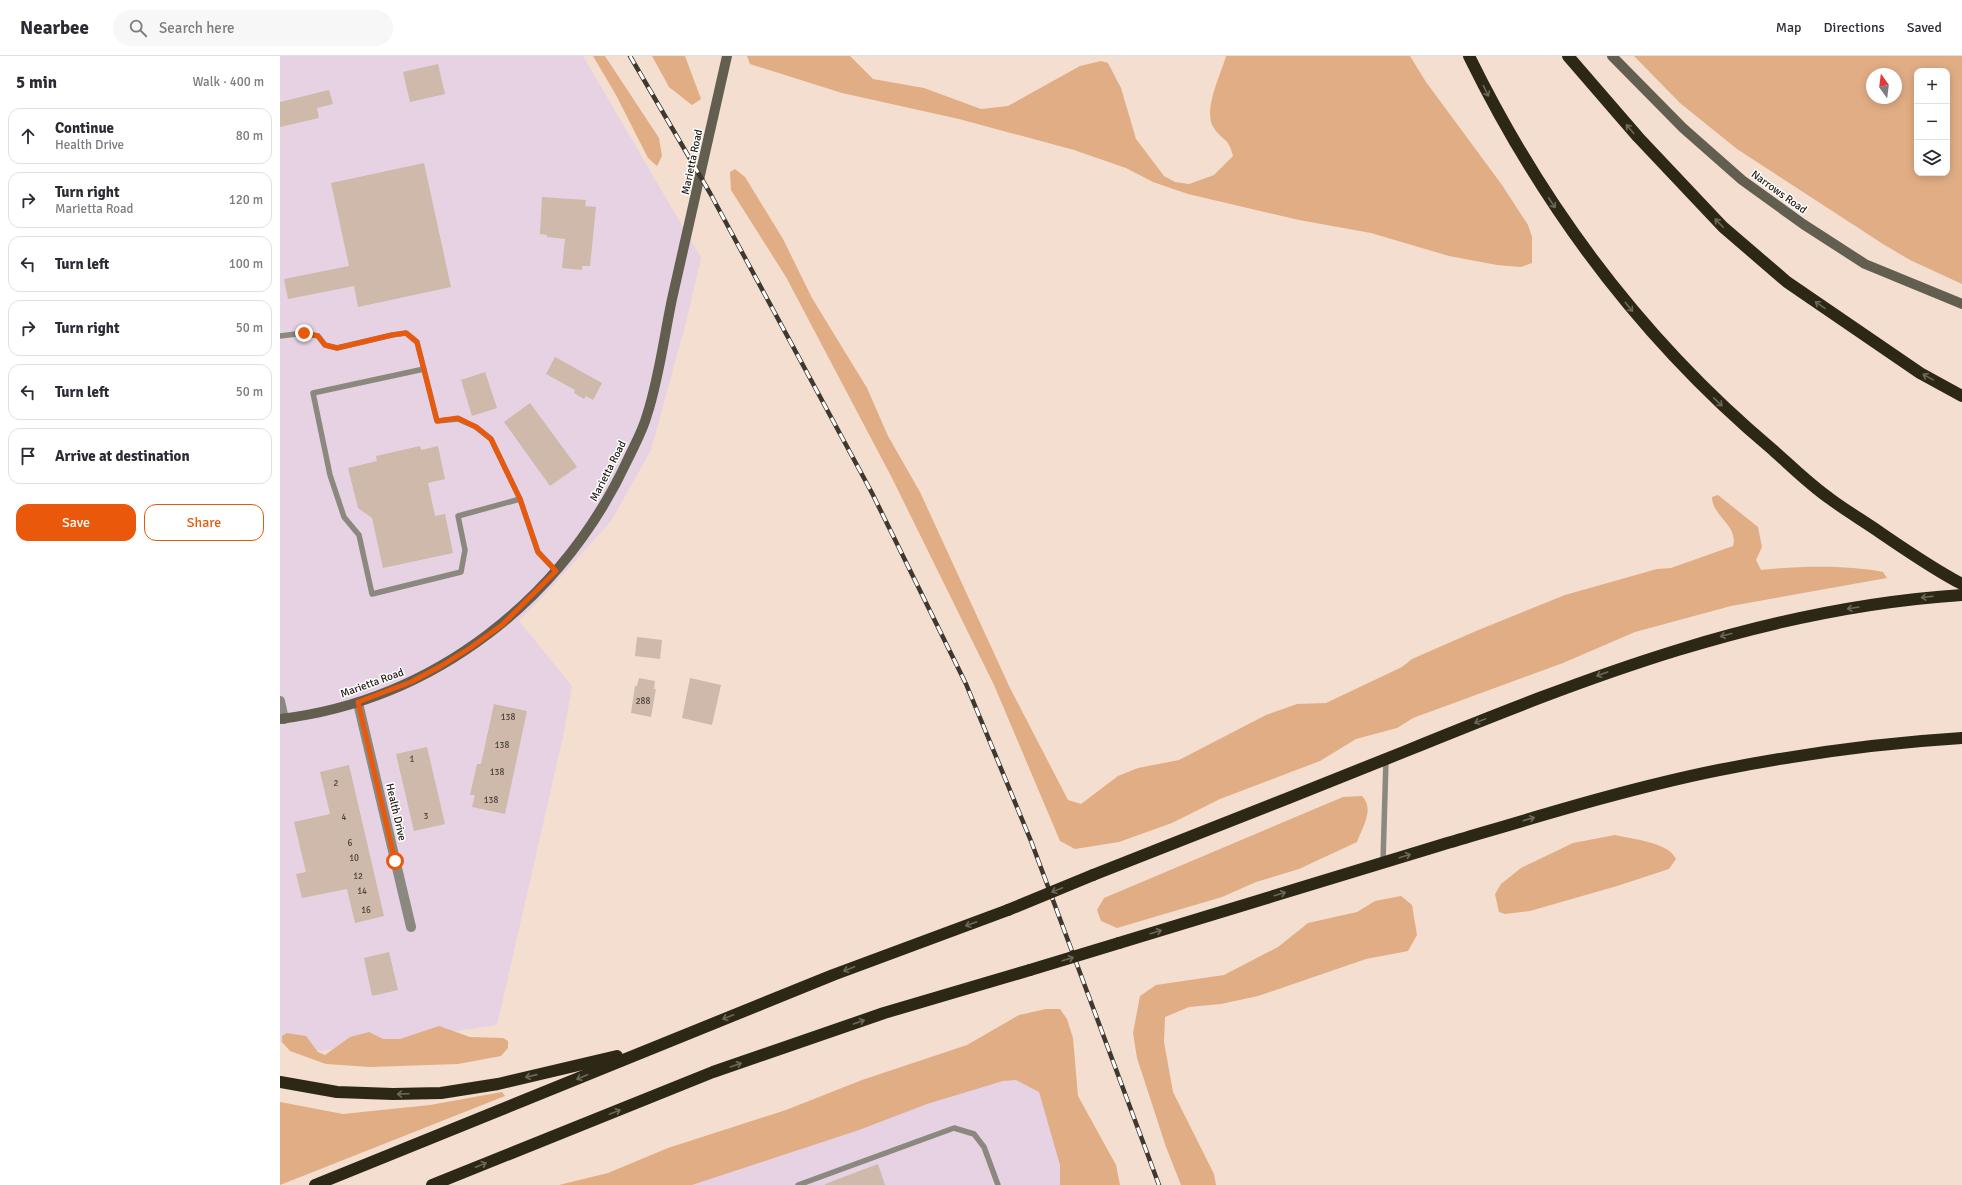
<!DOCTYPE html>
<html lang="en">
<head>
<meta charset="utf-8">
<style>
  :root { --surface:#fff; --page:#f7f7f7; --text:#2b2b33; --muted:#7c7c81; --line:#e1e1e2; --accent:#ea580c }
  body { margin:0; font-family:Signika,sans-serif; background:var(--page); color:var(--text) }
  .controls { position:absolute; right:12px; top:12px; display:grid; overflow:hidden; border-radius:8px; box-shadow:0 2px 10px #0003 }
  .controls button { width:36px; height:36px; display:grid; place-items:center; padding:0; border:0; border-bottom:1px solid var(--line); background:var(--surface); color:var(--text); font:20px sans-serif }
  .compass { position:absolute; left:1586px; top:12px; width:36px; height:36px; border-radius:50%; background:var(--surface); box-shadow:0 2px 10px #0003; rotate:346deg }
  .stop { position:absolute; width:12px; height:12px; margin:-9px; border:3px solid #ea580c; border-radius:50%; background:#fff }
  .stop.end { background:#ea580c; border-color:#fff; box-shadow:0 1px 4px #0008 }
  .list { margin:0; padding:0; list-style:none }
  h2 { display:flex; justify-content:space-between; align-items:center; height:52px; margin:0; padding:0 16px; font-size:17px }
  h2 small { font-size:13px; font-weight:400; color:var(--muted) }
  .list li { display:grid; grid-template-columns:26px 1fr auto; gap:12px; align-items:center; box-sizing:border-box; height:56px; margin:0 8px 8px; padding:0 8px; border:1px solid var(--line); border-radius:12px }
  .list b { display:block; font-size:15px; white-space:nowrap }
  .list p { margin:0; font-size:13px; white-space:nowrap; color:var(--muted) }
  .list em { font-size:13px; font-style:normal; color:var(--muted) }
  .actions { display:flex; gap:8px; padding:12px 16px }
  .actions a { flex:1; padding:9px 0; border:1px solid var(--accent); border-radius:12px; text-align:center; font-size:14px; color:var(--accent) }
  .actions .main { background:var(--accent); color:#fff }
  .icon { flex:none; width:22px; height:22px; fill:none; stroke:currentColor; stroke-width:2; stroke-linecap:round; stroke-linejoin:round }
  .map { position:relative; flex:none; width:1682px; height:1129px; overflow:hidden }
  header { display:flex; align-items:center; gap:24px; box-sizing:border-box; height:56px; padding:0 20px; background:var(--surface); border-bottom:1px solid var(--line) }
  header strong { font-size:19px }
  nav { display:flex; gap:22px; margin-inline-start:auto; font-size:14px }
  .search { width:280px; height:36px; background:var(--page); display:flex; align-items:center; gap:10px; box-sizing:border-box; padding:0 14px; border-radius:22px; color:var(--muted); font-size:15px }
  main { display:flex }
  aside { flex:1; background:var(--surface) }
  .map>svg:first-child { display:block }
  .commercial { fill:#e6d2e2 }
  .green { fill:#e1ad85; fill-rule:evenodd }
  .building { fill:#ceb9aa }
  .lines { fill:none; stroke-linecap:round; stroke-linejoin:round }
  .lane { stroke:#8b887f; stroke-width:5.5 }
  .street { stroke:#8b887f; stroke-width:10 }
  .secondary { stroke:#625e50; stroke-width:10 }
  .highway { stroke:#2d2815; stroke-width:12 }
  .rail-casing { stroke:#40372f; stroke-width:4.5 }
  .rail { stroke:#fff; stroke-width:3; stroke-dasharray:9; stroke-linecap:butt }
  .highway-bridge { stroke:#2d2815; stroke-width:12 }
  .oneway { stroke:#6c685b }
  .route { stroke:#ea580c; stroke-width:5 }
  .labels { text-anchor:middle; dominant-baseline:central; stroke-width:3; stroke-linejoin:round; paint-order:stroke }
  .number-label { font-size:9px; fill:#4c423a }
  .street-label { font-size:11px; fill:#211a14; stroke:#fff }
</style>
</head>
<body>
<header>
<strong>Nearbee</strong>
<div class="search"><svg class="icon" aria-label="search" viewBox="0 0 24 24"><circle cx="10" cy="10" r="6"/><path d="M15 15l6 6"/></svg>Search here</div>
<nav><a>Map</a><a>Directions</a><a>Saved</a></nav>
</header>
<main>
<aside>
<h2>5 min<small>Walk · 400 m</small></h2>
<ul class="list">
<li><svg class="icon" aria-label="ahead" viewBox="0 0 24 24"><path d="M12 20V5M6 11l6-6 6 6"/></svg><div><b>Continue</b><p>Health Drive</p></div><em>80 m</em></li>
<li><svg class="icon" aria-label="right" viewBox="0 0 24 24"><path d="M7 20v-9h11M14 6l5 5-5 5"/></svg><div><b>Turn right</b><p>Marietta Road</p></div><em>120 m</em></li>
<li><svg class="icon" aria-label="left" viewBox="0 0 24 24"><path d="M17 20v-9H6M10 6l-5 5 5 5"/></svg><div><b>Turn left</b></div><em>100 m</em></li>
<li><svg class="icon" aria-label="right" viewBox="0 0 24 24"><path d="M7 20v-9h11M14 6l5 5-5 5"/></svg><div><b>Turn right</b></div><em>50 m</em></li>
<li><svg class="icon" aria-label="left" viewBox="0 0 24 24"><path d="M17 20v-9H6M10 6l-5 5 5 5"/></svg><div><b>Turn left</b></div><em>50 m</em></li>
<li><svg class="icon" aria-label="arrive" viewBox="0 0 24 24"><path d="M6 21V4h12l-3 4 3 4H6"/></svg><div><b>Arrive at destination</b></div></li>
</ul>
<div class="actions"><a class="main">Save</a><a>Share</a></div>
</aside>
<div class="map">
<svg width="1682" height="1129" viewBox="0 0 1682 1129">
  <rect width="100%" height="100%" fill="#f4decf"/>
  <g class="commercial">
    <path d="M0 0H303L421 202 406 266 371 394 331 465 270 533 239 565 292 630 283 681 217 969 42 995 0 986Z"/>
    <path d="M751 997 790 1129H362Z"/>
  </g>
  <g class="green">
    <path d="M313 0H325L379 82 382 100 377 110 368 102 336 39Z"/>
    <path d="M372 0H405L421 43 412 49 389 31Z"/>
    <path d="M467 0H570L593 23 644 32 701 53 728 50 800 10 821 5 828 7 841 32 856 83 884 120 895 126 909 128 934 119 953 100C948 80 943 86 934 72 922 56 941 18 946 0H1130L1146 26 1222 129 1248 169 1252 181V207L1241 211 1217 209 1169 200 1091 177 1019 164 908 138 873 126 846 112 794 94 679 63 562 37 470 8Z"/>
    <path d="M1354 0H1682V228L1630 204 1603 188 1457 93 1400 47ZM1637 15H1667V117H1637ZM1592 18H1616V42H1592Z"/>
    <path d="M455 113 465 121 503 183 532 242 587 332 608 380 640 436 730 632 788 744 801 748 838 720 858 712 899 704 986 659 1017 648 1046 647 1122 611 1132 603 1196 575 1285 539 1377 513 1391 512 1453 490C1459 470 1432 460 1432 441L1438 439 1478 471 1482 491 1476 504 1481 514C1518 510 1567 509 1603 516L1607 522 1451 550 1355 576 1283 607 1133 662 1117 672 1076 683 1040 705 940 743 892 767 839 786 795 793 780 785 714 629 612 422 506 221 451 134 450 116Z"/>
    <path d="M1082 740C1095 753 1082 772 1077 786L1019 813 976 826 942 841 837 872 821 865 817 854 824 842 1063 741Z"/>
    <path d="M1335 779C1351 783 1389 786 1396 803L1389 813 1337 830 1250 855 1225 858 1219 856 1215 838 1221 828 1241 812 1293 787Z"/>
    <path d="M1121 840 1132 849 1137 879 1128 895 1086 903 978 940 941 948 909 951 885 961 884 986 893 1036 934 1118 936 1129H901L886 1091 857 1002 853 977 860 940 876 929 944 919 998 891 1028 867 1077 856 1095 845Z"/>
    <path d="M766 953H780L787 963 793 982 798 1040 836 1109 840 1129H780V1109L759 1036 736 1024 723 1025 647 1048 579 1074 412 1129H279L328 1117 388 1092 506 1054 582 1024 687 989 739 959Z"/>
    <path d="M159 970 190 981 223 982 228 985V992L221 1000 178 1008 90 1011 46 1008 10 995 2 986V980L7 977 26 980 38 996 45 999 70 981 89 976 103 983H120Z"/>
    <path d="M222 1036 225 1040 0 1129V1046L63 1058 150 1049Z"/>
  </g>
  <g class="building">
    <path d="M158 8 165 38 130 46 123 16Z"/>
    <path d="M49 34 53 48 37 52 39 62 0 71V46Z"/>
    <path d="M144 107 171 231 78 251 74 230 8 243 4 223 69 210 51 127Z"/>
    <path d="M262 141 306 144 305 150 316 151 310 210H302V214L282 212 285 183 267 181V179L260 178Z"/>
    <path d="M275 301 322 327 313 344 306 340 304 343 294 337 295 334 266 318Z"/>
    <path d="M205 316 217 352 192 360 181 324Z"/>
    <path d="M250 347 297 411 270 430 224 366Z"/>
    <path d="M140 390 141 394 158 390 165 423 148 427 155 460 165 458 173 497 103 512 92 462 78 452 68 412 97 405 96 400Z"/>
    <path d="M357 581 382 584 380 603 355 600Z"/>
    <path d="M359 622 375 625 374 633H376L371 661 351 657 355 630H357Z"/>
    <path d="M410 622 441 629 432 669 402 662Z"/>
    <path d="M214 648 247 655 225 758 192 751 195 739H190L197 708H201Z"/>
    <path d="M147 691 165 768 134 775 116 698Z"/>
    <path d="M69 709 104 860 75 867 67 833 22 842 16 818 26 816 14 766 50 758 40 716Z"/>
    <path d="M109 896 118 934 92 940 84 902Z"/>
    <path d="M598 1108 605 1129H545V1128Z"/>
  </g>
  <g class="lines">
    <g class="lane">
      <path d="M0 280 24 277 38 280 45 289 57 292 112 279 126 277 137 286 157 365 178 363 196 371 211 383 240 443 258 496 276 515"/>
      <path d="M144 313 33 337 50 419 64 461 79 479 92 538 181 516 185 494 178 460 240 443"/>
      <path d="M1103 806 1106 703"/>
      <path d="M518 1129 674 1072 694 1078 704 1091 718 1129"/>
    </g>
    <g class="street">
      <path d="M0 645 4 663"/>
      <path d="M78 647 131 871"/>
    </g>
    <g class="secondary">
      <path d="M1332 0 1403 72 1462 124 1523 168 1585 208 1682 248"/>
      <path d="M0 663C155 644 283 543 348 403 355 388 363 374 367 359 379 322 384 281 392 243 411 162 429 81 447 0"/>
    </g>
    <g class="highway">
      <path d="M1189 0C1264 153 1362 284 1493 394 1511 410 1529 428 1549 442 1565 454 1582 464 1598 475 1626 494 1653 513 1682 528"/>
      <path d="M1288 0 1358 81 1443 171 1507 226 1640 317 1682 340"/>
      <path d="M813 819C917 778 1022 737 1126 695 1308 621 1483 552 1682 539"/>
      <path d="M839 887C946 855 1053 821 1161 789 1253 762 1345 733 1439 714 1520 698 1600 687 1682 682"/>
      <path d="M0 1026 57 1036 113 1038 161 1037 218 1028 337 1000"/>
      <path d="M35 1129 553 919 728 854"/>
      <path d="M152 1129 433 1016 604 957 750 914"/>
    </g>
    <g class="rail-casing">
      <path id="rail" d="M350 0 430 137 592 437 686 628 751 785 879 1129"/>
    </g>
    <use href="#rail" class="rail"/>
    <g class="highway-bridge">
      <path d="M728 854 813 819"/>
      <path d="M750 914 839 887"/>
    </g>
  </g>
  <defs><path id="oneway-shaft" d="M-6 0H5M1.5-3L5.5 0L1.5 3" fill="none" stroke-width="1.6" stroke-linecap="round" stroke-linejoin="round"/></defs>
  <g class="oneway">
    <use href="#oneway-shaft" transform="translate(1206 35) rotate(64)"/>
    <use href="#oneway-shaft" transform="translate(1350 73) rotate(-130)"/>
    <use href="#oneway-shaft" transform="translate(1272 147) rotate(56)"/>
    <use href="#oneway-shaft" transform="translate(1439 167) rotate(-134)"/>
    <use href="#oneway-shaft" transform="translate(1540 249) rotate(-145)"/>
    <use href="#oneway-shaft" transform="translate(1349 251) rotate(51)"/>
    <use href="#oneway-shaft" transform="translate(1648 321) rotate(-151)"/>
    <use href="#oneway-shaft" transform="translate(1438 346) rotate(44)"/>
    <use href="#oneway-shaft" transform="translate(1647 541) rotate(173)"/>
    <use href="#oneway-shaft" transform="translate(1573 552) rotate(171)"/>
    <use href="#oneway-shaft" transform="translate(1446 579) rotate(165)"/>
    <use href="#oneway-shaft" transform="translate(1322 618) rotate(160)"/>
    <use href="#oneway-shaft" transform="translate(1200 665) rotate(158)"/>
    <use href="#oneway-shaft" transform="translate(1249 763) rotate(-16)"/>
    <use href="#oneway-shaft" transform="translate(1125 800) rotate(-17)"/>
    <use href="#oneway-shaft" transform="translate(777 834) rotate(158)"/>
    <use href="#oneway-shaft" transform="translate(1000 838) rotate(-17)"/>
    <use href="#oneway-shaft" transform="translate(691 868) rotate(159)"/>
    <use href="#oneway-shaft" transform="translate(876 876) rotate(-17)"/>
    <use href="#oneway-shaft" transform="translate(788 903) rotate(-17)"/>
    <use href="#oneway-shaft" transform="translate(569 913) rotate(159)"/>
    <use href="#oneway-shaft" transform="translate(448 961) rotate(158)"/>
    <use href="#oneway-shaft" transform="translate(579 966) rotate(-19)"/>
    <use href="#oneway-shaft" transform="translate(456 1009) rotate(-19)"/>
    <use href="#oneway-shaft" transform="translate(251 1020) rotate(167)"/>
    <use href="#oneway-shaft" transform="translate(302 1021) rotate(157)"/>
    <use href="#oneway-shaft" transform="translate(123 1038) rotate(178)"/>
    <use href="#oneway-shaft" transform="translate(335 1056) rotate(-22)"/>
    <use href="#oneway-shaft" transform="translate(201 1109) rotate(-22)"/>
  </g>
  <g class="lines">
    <path class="route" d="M24 277 38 280 45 289 57 292 112 279 126 277 137 286 157 365 178 362 196 371 211 383 240 443 258 496 276 515 222 569 190 592 161 610 131 626 78 646 115 805"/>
  </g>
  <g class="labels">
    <g class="number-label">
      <text x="363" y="645">288</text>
      <text x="228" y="661">138</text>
      <text x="222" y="689">138</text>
      <text x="132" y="703">1</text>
      <text x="217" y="716">138</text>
      <text x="56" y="727">2</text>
      <text x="211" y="744">138</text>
      <text x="146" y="760">3</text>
      <text x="64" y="761">4</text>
      <text x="70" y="787">6</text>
      <text x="74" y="802">10</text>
      <text x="78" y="820">12</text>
      <text x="82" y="835">14</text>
      <text x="86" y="854">16</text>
    </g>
    <g class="street-label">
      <text transform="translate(412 106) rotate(-78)">Marietta Road</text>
      <text transform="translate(1499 136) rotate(36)">Narrows Road</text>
      <text transform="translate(328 415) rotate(-63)">Marietta Road</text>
      <text transform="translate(92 627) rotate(-20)">Marietta Road</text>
      <text transform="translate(116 756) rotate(77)">Health Drive</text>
    </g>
  </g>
</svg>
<div class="controls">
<button>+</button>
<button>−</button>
<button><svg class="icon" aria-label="layers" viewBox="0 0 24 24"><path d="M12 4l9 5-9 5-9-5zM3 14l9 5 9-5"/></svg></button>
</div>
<svg class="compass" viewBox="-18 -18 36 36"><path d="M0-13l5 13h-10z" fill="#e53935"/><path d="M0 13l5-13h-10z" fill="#7c7c81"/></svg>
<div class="stop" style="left:115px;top:805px"></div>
<div class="stop end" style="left:24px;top:277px"></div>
</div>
</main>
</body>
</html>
